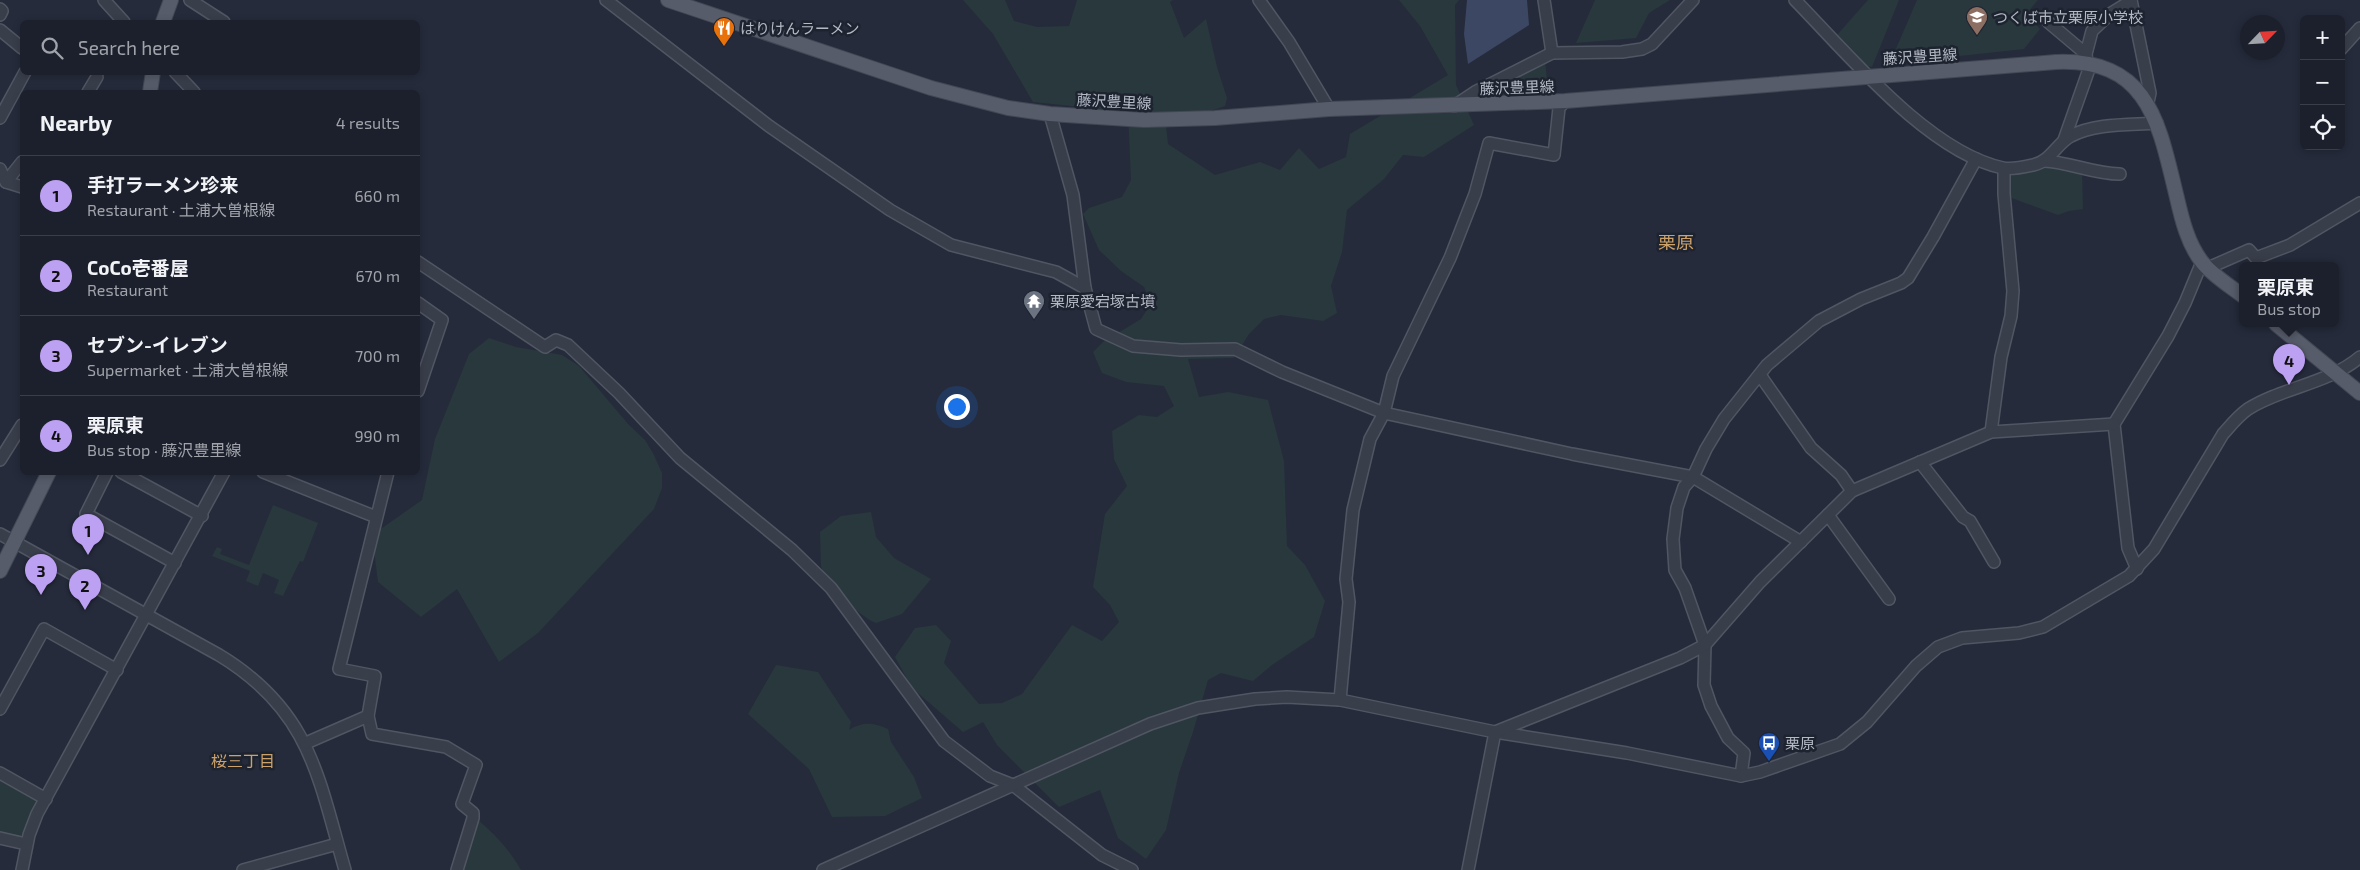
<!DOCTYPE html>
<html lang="en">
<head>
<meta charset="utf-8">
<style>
  :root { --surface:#1c202c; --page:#252834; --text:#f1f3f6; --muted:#a0a3a9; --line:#3a3e48; --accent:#bca0f2 }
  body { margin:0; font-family:"Exo 2","Noto Sans JP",sans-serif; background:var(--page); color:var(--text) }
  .controls { position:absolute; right:15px; top:15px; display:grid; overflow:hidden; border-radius:8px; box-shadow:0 2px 8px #0003 }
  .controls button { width:45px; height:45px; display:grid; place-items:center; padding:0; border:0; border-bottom:1px solid var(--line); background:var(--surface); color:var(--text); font:25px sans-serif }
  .compass { position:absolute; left:2240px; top:15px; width:45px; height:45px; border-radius:50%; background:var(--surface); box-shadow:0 2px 8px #0003; rotate:65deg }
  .you { position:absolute; left:956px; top:406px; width:18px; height:18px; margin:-12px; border:4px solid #fff; border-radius:50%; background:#1a73e8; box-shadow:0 0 0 8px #1a73e833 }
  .badge { display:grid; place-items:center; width:32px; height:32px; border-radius:50%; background:var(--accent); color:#111; font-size:16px; font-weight:700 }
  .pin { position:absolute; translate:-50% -41px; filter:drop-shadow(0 1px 2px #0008) }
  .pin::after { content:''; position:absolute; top:26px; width:18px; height:15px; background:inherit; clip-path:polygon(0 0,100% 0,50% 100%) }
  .popup { position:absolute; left:2239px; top:262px; width:100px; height:65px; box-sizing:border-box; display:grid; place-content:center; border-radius:8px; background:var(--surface); filter:drop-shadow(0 1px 4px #0005); font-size:16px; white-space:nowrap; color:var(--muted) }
  .popup b { font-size:19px; color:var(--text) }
  .popup::after { content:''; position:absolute; left:50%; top:100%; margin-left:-10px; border:10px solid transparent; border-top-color:var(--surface) }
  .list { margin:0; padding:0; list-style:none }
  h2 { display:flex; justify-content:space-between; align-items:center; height:65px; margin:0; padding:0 20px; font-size:21px }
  h2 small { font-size:16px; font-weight:400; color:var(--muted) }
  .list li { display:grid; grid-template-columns:32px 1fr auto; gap:15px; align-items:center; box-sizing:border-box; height:80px; padding:0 20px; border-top:1px solid var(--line) }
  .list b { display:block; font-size:19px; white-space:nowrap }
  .list p { margin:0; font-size:16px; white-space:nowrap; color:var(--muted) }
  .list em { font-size:16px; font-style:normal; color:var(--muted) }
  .icon { flex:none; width:28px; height:28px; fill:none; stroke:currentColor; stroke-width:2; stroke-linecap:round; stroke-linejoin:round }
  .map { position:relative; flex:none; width:2360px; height:870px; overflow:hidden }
  .search { position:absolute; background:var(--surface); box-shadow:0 2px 8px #0003; left:20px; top:20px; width:400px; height:55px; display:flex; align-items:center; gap:12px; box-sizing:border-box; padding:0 18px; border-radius:8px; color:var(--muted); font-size:19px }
  .panel { position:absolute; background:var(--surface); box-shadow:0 2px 8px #0003; left:20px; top:90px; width:400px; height:385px; border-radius:8px }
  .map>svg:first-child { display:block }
  .green { fill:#28383d }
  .water { fill:#3c4763 }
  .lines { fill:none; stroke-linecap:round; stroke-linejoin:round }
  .minor-casing { stroke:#515663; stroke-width:14 }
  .major-casing { stroke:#424754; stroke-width:16 }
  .minor { stroke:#393e4b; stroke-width:11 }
  .major { stroke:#575c6b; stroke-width:14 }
  .labels { text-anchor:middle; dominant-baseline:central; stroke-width:5; stroke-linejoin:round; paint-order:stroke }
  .poi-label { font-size:15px; fill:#b4b9c6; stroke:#1e2330; text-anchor:start }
  .street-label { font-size:15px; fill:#b4b9c6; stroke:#1e2330 }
  .neighbourhood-label { font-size:16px; fill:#cca16a; stroke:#1e2330 }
  .quarter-label { font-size:18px; fill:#cca16a; stroke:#1e2330 }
</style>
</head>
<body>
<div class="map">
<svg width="2360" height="870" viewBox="0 0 2360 870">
  <rect width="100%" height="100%" fill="#252b3b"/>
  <g class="green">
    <path d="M963 0H1005L1014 21 1037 27 1069 26 1077 0H1173L1170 2 1184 38 1206 19 1217 67 1227 98 1225 106 1211 111 1165 116 1168 144 1215 175 1260 162 1280 170 1299 148 1319 169 1346 157 1350 134 1448 75 1420 26 1399 0H1459L1455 5 1456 85 1474 125 1424 157 1403 155 1384 179 1347 210 1342 252 1331 286 1337 313 1323 321 1281 315 1264 319 1249 334 1234 358 1188 359 1199 397 1228 392 1268 400 1284 461 1287 546 1305 565 1325 601 1314 637 1272 665 1253 681 1221 673 1208 680 1193 732 1179 773 1166 830 1146 859 1118 838 1100 790 1059 807 997 745 983 722 963 732 912 688 895 657 915 628 936 625 951 641 944 663 979 704 1002 703 1022 694 1072 625 1102 641 1119 622 1110 605 1093 587 1105 514 1127 486 1114 459 1112 431 1139 415 1157 417 1174 406 1164 386 1126 382 1102 373 1093 352 1103 342 1141 319 1151 303 1144 287 1121 271 1099 250 1083 214 1089 208 1122 197 1131 180 1128 112 1033 102 993 34Z"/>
    <path d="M1595 0H1670L1649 13 1636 38 1576 43Z"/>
    <path d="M1868 0H1899L1872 67 1867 66 1837 35Z"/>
    <path d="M1917 0H2038L2027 13 2040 29 2024 49 1895 63 1892 58Z"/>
    <path d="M1545 59 1548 92 1493 98H1478L1481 93Z"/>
    <path d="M2045 165 2082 170 2083 209 2069 211 2058 215 2006 196 2011 170Z"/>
    <path d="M489 338 516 347 562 355 579 366 629 425 645 440 653 453 662 473V488L654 509 538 633 499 662 457 589 421 617 378 582 372 535 422 500 435 439 469 354Z"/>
    <path d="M273 505 318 523 303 562 300 561 283 596 274 593 279 580 263 573 258 586 246 581 250 571 212 556 217 547 222 549 220 554 249 565Z"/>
    <path d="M871 512 876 537 894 558 931 579 902 614 876 623C858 615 850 601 830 594L821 566 820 532 841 516Z"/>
    <path d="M776 665 818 672 851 722 849 730C863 721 874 723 888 729L891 742 914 777 922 798 885 816 832 817 809 769 748 714Z"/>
    <path d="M0 778 38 798V802L20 839 0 834Z"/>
    <path d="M477 819C494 833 510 850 521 870H462Z"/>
  </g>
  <path class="water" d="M1467 0H1527L1529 25 1468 64 1464 34Z"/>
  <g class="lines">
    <g class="minor-casing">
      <g id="minor">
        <path d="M104 0 124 22"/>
        <path d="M190 0 224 22"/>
        <path d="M606 0 769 126 890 210 951 245 1056 272 1085 288"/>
        <path d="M1259 0 1289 42 1329 109"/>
        <path d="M1544 0 1552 53"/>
        <path d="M1795 0C1848 54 1928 152 2003 168 2011 170 2024 167 2033 165 2050 162 2057 143 2071 136 2095 123 2130 125 2157 123"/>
        <path d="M2131 0 2150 93 2148 102"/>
        <path d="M0 9 2 11 0 15"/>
        <path d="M2048 22 2086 54"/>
        <path d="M0 30 22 48"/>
        <path d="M2341 49 2360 28"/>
        <path d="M175 72 194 92"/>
        <path d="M88 92 97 77"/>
        <path d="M1454 106 1475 92 1552 53 1622 52 1642 49 1652 44 1693 0"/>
        <path d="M1050 114 1073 195 1085 288 1096 329 1133 346 1181 350 1235 349 1282 372 1384 413 1572 454 1693 477 1801 542"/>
        <path d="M0 118 25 72"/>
        <path d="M2064 140 2088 72 2086 54 2092 31 2110 14 2131 1"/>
        <path d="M2044 161C2070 162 2093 174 2120 174"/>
        <path d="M0 169 6 182 22 187"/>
        <path d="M6 182 22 162"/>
        <path d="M418 262 545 347 556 340 568 345 619 393 680 458 792 550 831 588 944 741 990 776 1013 785 1102 855 1132 870"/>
        <path d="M2208 268 2249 250 2256 258 2290 245 2360 203"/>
        <path d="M418 303 442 320 418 391"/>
        <path d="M1760 375 1811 448 1841 475 1852 491"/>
        <path d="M1991 432 2001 357 2011 316 2013 291 2004 194V169"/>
        <path d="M0 460 22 425"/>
        <path d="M1920 462 1963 517 1970 521 1994 562"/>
        <path d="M107 472 86 514 175 563"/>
        <path d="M121 472 202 516"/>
        <path d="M263 472 376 517"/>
        <path d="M1828 515 1889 599"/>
        <path d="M0 534 219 655C310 710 318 776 345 870"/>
        <path d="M2137 569 2128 548 2114 424 2168 336 2185 303 2202 262"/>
        <path d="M1340 700 1349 602 1346 579 1353 510 1370 439 1384 413 1393 376 1450 258 1475 194 1489 143 1554 155 1559 108 1565 101"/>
        <path d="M0 709 44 629 117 670"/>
        <path d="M368 716 372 734 446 747 476 765 462 804 473 813V818L457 870"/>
        <path d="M306 743 368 716 375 676 339 669 388 472"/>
        <path d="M0 773 46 799"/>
        <path d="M1741 776 1744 753 1728 738 1711 706 1704 685 1705 645 1685 588 1675 570 1673 539 1677 508 1684 487 1693 477 1706 449 1724 419 1767 365 1819 321 1861 299 1901 283 1908 278 1933 237 1976 159"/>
        <path d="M0 838 26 844"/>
        <path d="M22 870 29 835 37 814 224 472"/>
        <path d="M243 870 337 844"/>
        <path d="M823 870 1150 724 1198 708 1255 699 1287 697 1340 700 1495 732 1627 753 1741 776 1760 772 1840 744 1867 722 1916 666 1938 647 1962 638 2019 633 2043 627 2129 576 2154 549 2223 434C2231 425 2238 416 2248 409 2283 387 2328 384 2360 357"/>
        <path d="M1468 870 1495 732 1680 658 1705 645 1760 582 1852 491 1991 432 2114 424"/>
      </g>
    </g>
    <g class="major-casing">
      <g id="major">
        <path d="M668 0 931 88 1008 108 1050 114 1144 120 1215 118 1329 109 1565 101 2056 62C2150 58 2159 125 2177 198 2182 220 2188 244 2202 262 2212 275 2230 286 2243 296"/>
        <path d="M163 22 171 0"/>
        <path d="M150 92 153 72"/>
        <path d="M2276 324 2360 393"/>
        <path d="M0 571 49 472"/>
      </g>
    </g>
    <use href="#minor" class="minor"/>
    <use href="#major" class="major"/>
  </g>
  <defs>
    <g id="school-pin" transform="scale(1.125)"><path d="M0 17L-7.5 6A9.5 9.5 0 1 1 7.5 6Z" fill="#8d6e63" stroke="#1e2330"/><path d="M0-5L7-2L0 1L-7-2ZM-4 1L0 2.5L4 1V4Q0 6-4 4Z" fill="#fff"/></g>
    <g id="restaurant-pin" transform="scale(1.125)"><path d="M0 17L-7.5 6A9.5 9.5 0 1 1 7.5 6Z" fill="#e8710a" stroke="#1e2330"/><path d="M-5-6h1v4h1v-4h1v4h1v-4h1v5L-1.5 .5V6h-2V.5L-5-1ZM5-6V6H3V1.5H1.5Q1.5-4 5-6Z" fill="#fff"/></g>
    <g id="temple-pin" transform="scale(1.125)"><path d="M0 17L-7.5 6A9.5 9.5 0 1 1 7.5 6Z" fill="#6b7280" stroke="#1e2330"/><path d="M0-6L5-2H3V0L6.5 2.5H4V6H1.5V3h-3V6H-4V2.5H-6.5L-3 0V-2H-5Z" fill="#fff"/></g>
    <g id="bus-pin" transform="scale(1.125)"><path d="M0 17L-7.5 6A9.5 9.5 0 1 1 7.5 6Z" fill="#1a4fb4" stroke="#1e2330"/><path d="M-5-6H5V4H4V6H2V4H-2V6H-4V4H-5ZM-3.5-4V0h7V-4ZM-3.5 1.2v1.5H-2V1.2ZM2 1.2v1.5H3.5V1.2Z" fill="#fff"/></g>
  </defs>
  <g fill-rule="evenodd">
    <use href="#school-pin" x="1977" y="17"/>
    <use href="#restaurant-pin" x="724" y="28"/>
    <use href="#temple-pin" x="1034" y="301"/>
    <use href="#bus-pin" x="1769" y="743"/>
  </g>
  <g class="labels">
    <g class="poi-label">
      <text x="1993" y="17">つくば市立栗原小学校</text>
      <text x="740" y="28">はりけんラーメン</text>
      <text x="1050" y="301">栗原愛宕塚古墳</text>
      <text x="1785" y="743">栗原</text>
    </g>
    <g class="street-label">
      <text transform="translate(1920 56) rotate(-4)">藤沢豊里線</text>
      <text transform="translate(1517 87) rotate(-2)">藤沢豊里線</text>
      <text transform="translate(1114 101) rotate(3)">藤沢豊里線</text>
    </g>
    <g class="neighbourhood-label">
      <text x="243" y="760">桜三丁目</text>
    </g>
    <g class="quarter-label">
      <text x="1676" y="242">栗原</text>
    </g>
  </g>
</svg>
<div class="controls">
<button>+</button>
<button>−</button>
<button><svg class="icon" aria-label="locate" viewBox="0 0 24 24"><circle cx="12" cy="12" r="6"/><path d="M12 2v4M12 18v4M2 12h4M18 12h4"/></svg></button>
</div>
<svg class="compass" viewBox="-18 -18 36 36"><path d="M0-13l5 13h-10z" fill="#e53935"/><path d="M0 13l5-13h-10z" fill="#a0a3a9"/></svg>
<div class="you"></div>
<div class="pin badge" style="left:88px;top:555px">1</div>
<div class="pin badge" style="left:85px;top:610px">2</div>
<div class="pin badge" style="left:41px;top:595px">3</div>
<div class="pin badge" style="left:2289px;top:385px">4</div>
<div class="popup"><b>栗原東</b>Bus stop</div>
<div class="search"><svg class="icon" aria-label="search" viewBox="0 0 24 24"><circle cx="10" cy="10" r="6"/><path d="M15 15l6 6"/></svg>Search here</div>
<section class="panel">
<h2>Nearby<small>4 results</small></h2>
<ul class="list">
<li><span class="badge">1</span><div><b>手打ラーメン珍来</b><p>Restaurant · 土浦大曽根線</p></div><em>660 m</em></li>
<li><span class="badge">2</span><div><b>CoCo壱番屋</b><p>Restaurant</p></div><em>670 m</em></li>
<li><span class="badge">3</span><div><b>セブン-イレブン</b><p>Supermarket · 土浦大曽根線</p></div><em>700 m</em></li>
<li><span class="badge">4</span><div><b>栗原東</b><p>Bus stop · 藤沢豊里線</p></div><em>990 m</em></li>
</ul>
</section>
</div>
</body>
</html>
